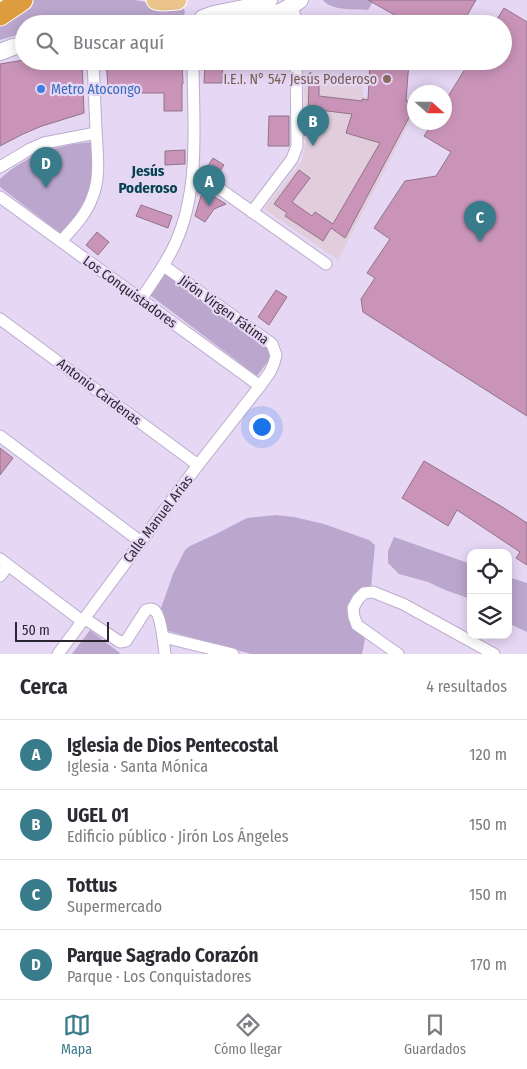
<!DOCTYPE html>
<html lang="es">
<head>
<meta charset="utf-8">
<style>
  :root { --surface:#fff; --page:#f7f7f7; --text:#2b2b33; --muted:#7c7c81; --line:#e1e1e2; --accent:#387b8b }
  body { margin:0; font-family:"Fira Sans Condensed",sans-serif; background:var(--page); color:var(--text) }
  .controls { position:absolute; right:15px; bottom:15px; display:grid; overflow:hidden; border-radius:10px; box-shadow:0 2px 12px #0003 }
  .controls button { width:45px; height:45px; display:grid; place-items:center; padding:0; border:0; border-bottom:1px solid var(--line); background:var(--surface); color:var(--text); font:25px sans-serif }
  .compass { position:absolute; left:407px; top:85px; width:45px; height:45px; border-radius:50%; background:var(--surface); box-shadow:0 2px 12px #0003; rotate:111deg }
  .scale { position:absolute; left:15px; bottom:12px; width:94px; box-sizing:border-box; padding-left:5px; border:2px solid #2c2631; border-top:0; font-size:14px; line-height:18px; white-space:nowrap; color:#2c2631; -webkit-text-stroke:4px #e6d7f5; paint-order:stroke }
  .you { position:absolute; left:261px; top:426px; width:18px; height:18px; margin:-12px; border:4px solid #fff; border-radius:50%; background:#1a73e8; box-shadow:0 0 0 8px #1a73e833 }
  .badge { display:grid; place-items:center; width:32px; height:32px; border-radius:50%; background:var(--accent); color:#fff; font-size:16px; font-weight:700 }
  .pin { position:absolute; translate:-50% -41px; filter:drop-shadow(0 1px 2px #0008) }
  .pin::after { content:''; position:absolute; top:26px; width:18px; height:15px; background:inherit; clip-path:polygon(0 0,100% 0,50% 100%) }
  .list { margin:0; padding:0; list-style:none }
  h2 { display:flex; justify-content:space-between; align-items:center; height:65px; margin:0; padding:0 20px; font-size:21px }
  h2 small { font-size:16px; font-weight:400; color:var(--muted) }
  .list li { display:grid; grid-template-columns:32px 1fr auto; gap:15px; align-items:center; box-sizing:border-box; height:70px; padding:0 20px; border-top:1px solid var(--line) }
  .list b { display:block; font-size:19px; white-space:nowrap }
  .list p { margin:0; font-size:16px; white-space:nowrap; color:var(--muted) }
  .list em { font-size:16px; font-style:normal; color:var(--muted) }
  .icon { flex:none; width:28px; height:28px; fill:none; stroke:currentColor; stroke-width:2; stroke-linecap:round; stroke-linejoin:round }
  .map { position:relative; flex:none; width:527px; height:654px; overflow:hidden }
  .search { position:absolute; background:var(--surface); box-shadow:0 2px 12px #0003; left:15px; right:15px; top:15px; height:55px; display:flex; align-items:center; gap:12px; box-sizing:border-box; padding:0 18px; border-radius:28px; color:var(--muted); font-size:19px }
  .sheet { height:345px; background:var(--surface) }
  nav { display:flex; justify-content:space-around; align-items:center; box-sizing:border-box; height:70px; border-top:1px solid var(--line); background:var(--surface); font-size:14px; color:var(--muted) }
  nav a { display:grid; justify-items:center; gap:2px }
  nav .on { color:var(--accent) }
  .map>svg:first-child { display:block }
  .commercial { fill:#e1cddc }
  .green { fill:#bba7cd }
  .building { fill:#c994b8; stroke:#917487 }
  .lines { fill:none; stroke-linecap:round; stroke-linejoin:round }
  .street-casing { stroke:#bcadcb; stroke-width:13 }
  .secondary-casing { stroke:#bcadcb; stroke-width:18 }
  .primary-casing { stroke:#fff; stroke-width:21 }
  .highway-casing { stroke:#fff; stroke-width:23 }
  .street { stroke:#fff; stroke-width:11 }
  .secondary { stroke:#fff; stroke-width:16 }
  .primary { stroke:#ebc48b; stroke-width:19 }
  .highway { stroke:#dd9d3e; stroke-width:21 }
  .education-dot { fill:#8d6e63; stroke:#e6d7f5; stroke-width:2 }
  .shop-dot { fill:#3f7fe0; stroke:#e6d7f5; stroke-width:2 }
  .labels { text-anchor:middle; dominant-baseline:central; stroke-width:4.5; stroke-linejoin:round; paint-order:stroke }
  .education-label { font-size:14px; fill:#785e54; stroke:#e6d7f5; text-anchor:end }
  .shop-label { font-size:14px; fill:#366cbe; stroke:#e6d7f5; text-anchor:start }
  .street-label { font-size:14px; fill:#2c2631; stroke:#e6d7f5 }
  .neighbourhood-label { font-size:15px; font-weight:bold; fill:#064350; stroke:#e6d7f5 }
</style>
</head>
<body>
<div class="map">
<svg width="527" height="654" viewBox="0 0 527 654">
  <rect width="100%" height="100%" fill="#e6d7f5"/>
  <path class="commercial" d="M304 79 363 80V97L414 99V114L338 260 264 209 302 161 306 138Z"/>
  <g class="green">
    <path d="M29 0H135L157 4 178 6 184 9 185 13 182 18 124 24H24V33L0 40V23Z"/>
    <path d="M323 0H374L368 10C355 9 331 11 323 0Z"/>
    <path d="M94 142C93 167 94 187 82 209 77 218 68 226 61 234L0 187V179C26 155 58 144 94 142Z"/>
    <path d="M165 273 268 348 271 356 269 360 257 376 150 295Z"/>
    <path d="M276 515 294 517 324 524 369 540 375 545 371 587 366 589 353 625 365 639 362 654H251L165 630 160 613 161 608 173 574 185 550 190 546 216 534 247 518Z"/>
    <path d="M394 537 471 564V599L445 590 428 582 399 574 388 563V551Z"/>
    <path d="M508 577 527 583V632L508 623Z"/>
    <path d="M90 630 120 653 119 654H72Z"/>
  </g>
  <g class="building">
    <path d="M368 0H476L462 24H397L400 18Z"/>
    <path d="M504 8 527 22V416L363 312 361 299 375 278 367 273 390 239 374 228 405 181 436 176 451 152 424 136 433 122H444V103L470 61H503V24H494Z"/>
    <path d="M24 60V61H82L84 113 42 126 23 134 0 146V64Z"/>
    <path d="M106 61H182L183 84H182V111H164V93H136V86L108 87Z"/>
    <path d="M205 61H223L222 83H204Z"/>
    <path d="M370 61H409L406 101 414 102V108L345 238 331 228 323 241 285 216 287 213 274 204 299 170 310 178 292 202 312 216 315 212 333 224 380 143 346 133 352 114 319 110 318 135H304V116H308L309 83H319V96L362 101V99L368 100Z"/>
    <path d="M269 116H289V146H268Z"/>
    <path d="M185 150V164L165 165V151Z"/>
    <path d="M213 158 224 165 217 176 206 169Z"/>
    <path d="M208 193 226 204 214 209 205 222 195 216 201 196Z"/>
    <path d="M141 205 172 216 168 228 136 216Z"/>
    <path d="M97 232 109 242 98 255 86 245Z"/>
    <path d="M276 290 287 297 269 325 258 317Z"/>
    <path d="M0 448 13 458 0 475Z"/>
    <path d="M424 461 504 508 527 523V565L516 558 520 552 457 510 448 526 402 498Z"/>
  </g>
  <g class="lines">
    <g class="street-casing">
      <g id="street">
        <path d="M291 6 295 16 296 24"/>
        <path d="M0 167 30 149 44 143 96 133"/>
        <path d="M193 170 326 264"/>
        <path d="M0 197 260 386"/>
        <path d="M252 212 292 159 297 146 296 61"/>
        <path d="M61 241C73 228 86 215 92 198 101 177 97 152 96 130 95 107 94 84 93 61"/>
        <path d="M141 299C153 281 166 264 175 244 201 188 193 121 193 61"/>
        <path d="M0 319 198 465"/>
        <path d="M0 436 141 542"/>
        <path d="M0 559 82 621"/>
        <path d="M0 576 8 566"/>
        <path d="M84 618 120 642 126 641 146 610 150 609C151 609 153 609 154 610 161 614 164 646 165 654"/>
        <path d="M163 637 233 654"/>
        <path d="M58 654 198 465 260 386 270 372 274 363 276 355 272 344 164 266"/>
        <path d="M398 654 357 625 354 617 353 608 358 599 364 593 373 592 403 604 494 654"/>
      </g>
    </g>
    <g class="secondary-casing">
      <g id="secondary">
        <path d="M198 24 203 18 214 14 254 6 269 0"/>
        <path d="M239 24C261 20 282 14 300 0"/>
        <path d="M0 52 13 47 24 45"/>
      </g>
    </g>
    <g class="primary-casing">
      <path id="primary" d="M156 0 163 1 177 0"/>
    </g>
    <g class="highway-casing">
      <path id="highway" d="M0 15 22 0"/>
    </g>
    <use href="#street" class="street"/>
    <use href="#secondary" class="secondary"/>
    <use href="#primary" class="primary"/>
    <use href="#highway" class="highway"/>
  </g>
  <circle class="education-dot" cx="387" cy="79" r="5"/>
  <circle class="shop-dot" cx="41" cy="89" r="5"/>
  <g class="labels">
    <g class="education-label">
      <text x="377" y="79">I.E.I. N° 547 Jesús Poderoso</text>
    </g>
    <g class="shop-label">
      <text x="51" y="89">Metro Atocongo</text>
    </g>
    <g class="street-label">
      <text transform="translate(130 292) rotate(36)">Los Conquistadores</text>
      <text transform="translate(224 310) rotate(36)">Jirón Virgen Fátima</text>
      <text transform="translate(99 392) rotate(37)">Antonio Cardenas</text>
      <text transform="translate(158 519) rotate(-53)">Calle Manuel Arias</text>
    </g>
    <g class="neighbourhood-label">
      <text x="148" y="171">Jesús<tspan x="148" dy="17">Poderoso</tspan></text>
    </g>
  </g>
</svg>
<div class="controls">
<button><svg class="icon" aria-label="locate" viewBox="0 0 24 24"><circle cx="12" cy="12" r="6"/><path d="M12 2v4M12 18v4M2 12h4M18 12h4"/></svg></button>
<button><svg class="icon" aria-label="layers" viewBox="0 0 24 24"><path d="M12 4l9 5-9 5-9-5zM3 14l9 5 9-5"/></svg></button>
</div>
<svg class="compass" viewBox="-18 -18 36 36"><path d="M0-13l5 13h-10z" fill="#e53935"/><path d="M0 13l5-13h-10z" fill="#7c7c81"/></svg>
<div class="scale">50 m</div>
<div class="you"></div>
<div class="pin badge" style="left:209px;top:206px">A</div>
<div class="pin badge" style="left:313px;top:146px">B</div>
<div class="pin badge" style="left:480px;top:242px">C</div>
<div class="pin badge" style="left:46px;top:188px">D</div>
<div class="search"><svg class="icon" aria-label="search" viewBox="0 0 24 24"><circle cx="10" cy="10" r="6"/><path d="M15 15l6 6"/></svg>Buscar aquí</div>
</div>
<section class="sheet">
<h2>Cerca<small>4 resultados</small></h2>
<ul class="list">
<li><span class="badge">A</span><div><b>Iglesia de Dios Pentecostal</b><p>Iglesia · Santa Mónica</p></div><em>120 m</em></li>
<li><span class="badge">B</span><div><b>UGEL 01</b><p>Edificio público · Jirón Los Ángeles</p></div><em>150 m</em></li>
<li><span class="badge">C</span><div><b>Tottus</b><p>Supermercado</p></div><em>150 m</em></li>
<li><span class="badge">D</span><div><b>Parque Sagrado Corazón</b><p>Parque · Los Conquistadores</p></div><em>170 m</em></li>
</ul>
</section>
<nav>
<a class="on"><svg class="icon" aria-label="map" viewBox="0 0 24 24"><path d="M3 6l6-2 6 2 6-2v14l-6 2-6-2-6 2zM9 4v14M15 6v14"/></svg>Mapa</a>
<a><svg class="icon" aria-label="directions" viewBox="0 0 24 24"><path d="M12 3l9 9-9 9-9-9zM9 14v-3h6M13 9l2 2-2 2"/></svg>Cómo llegar</a>
<a><svg class="icon" aria-label="saved" viewBox="0 0 24 24"><path d="M7 4h10v16l-5-4-5 4z"/></svg>Guardados</a>
</nav>
</body>
</html>
